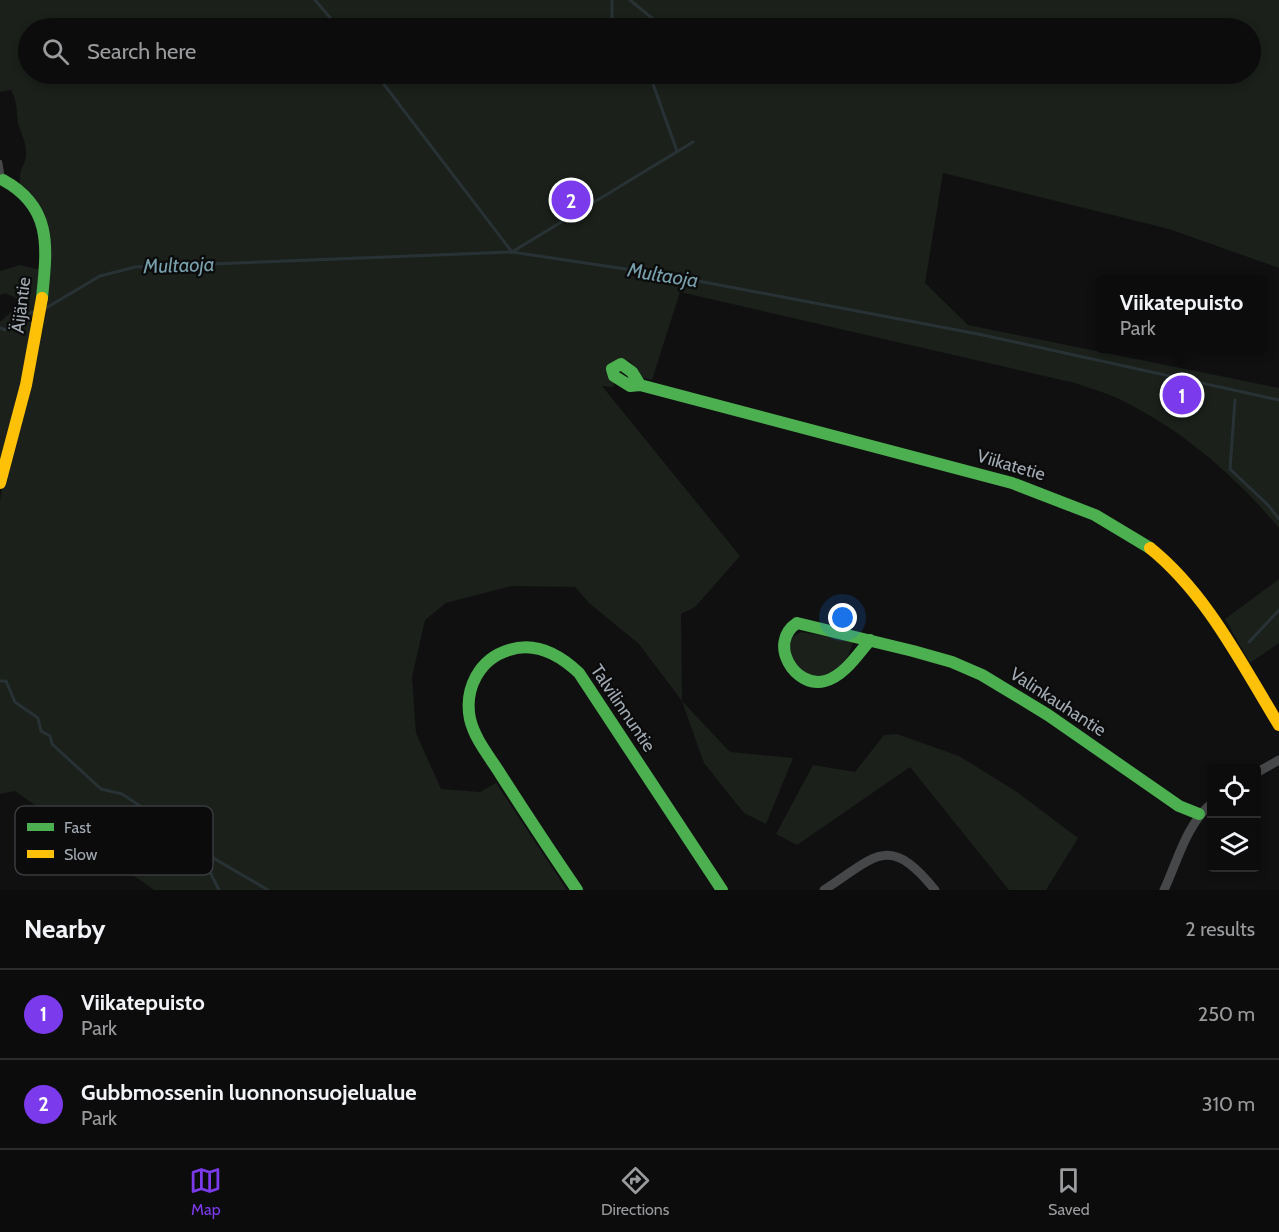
<!DOCTYPE html>
<html lang="en">
<head>
<meta charset="utf-8">
<style>
  :root { --surface:#0c0c0d; --page:#151516; --text:#f1f3f6; --muted:#9a9b9d; --line:#2c2c2e; --accent:#7c3aed }
  body { margin:0; font-family:Cabin,sans-serif; background:var(--page); color:var(--text) }
  .controls { position:absolute; right:18px; bottom:18px; display:grid; overflow:hidden; border-radius:6px; box-shadow:0 3px 9px #0003 }
  .controls button { width:54px; height:54px; display:grid; place-items:center; padding:0; border:0; border-bottom:2px solid var(--line); background:var(--surface); color:var(--text); font:30px sans-serif }
  .you { position:absolute; left:843px; top:618px; width:21px; height:21px; margin:-15px; border:4px solid #fff; border-radius:50%; background:#1a73e8; box-shadow:0 0 0 9px #1a73e833 }
  .badge { display:grid; place-items:center; width:39px; height:39px; border-radius:50%; background:var(--accent); color:#fff; font-size:20px; font-weight:700 }
  .pin { position:absolute; translate:-50% -50%; border:3px solid #fff; box-shadow:0 2px 6px #0006 }
  .popup { position:absolute; left:1096px; top:275px; width:171px; height:78px; box-sizing:border-box; display:grid; place-content:center; border-radius:6px; background:var(--surface); filter:drop-shadow(0 2px 4px #0005); font-size:20px; white-space:nowrap; color:var(--muted) }
  .popup b { font-size:22px; color:var(--text) }
  .popup::after { content:''; position:absolute; left:50%; top:100%; margin-left:-12px; border:12px solid transparent; border-top-color:var(--surface) }
  .list { margin:0; padding:0; list-style:none }
  h2 { display:flex; justify-content:space-between; align-items:center; height:78px; margin:0; padding:0 24px; font-size:26px }
  h2 small { font-size:20px; font-weight:400; color:var(--muted) }
  .list li { display:grid; grid-template-columns:39px 1fr auto; gap:18px; align-items:center; box-sizing:border-box; height:90px; padding:0 24px; border-top:2px solid var(--line) }
  .list b { display:block; font-size:22px; white-space:nowrap }
  .list p { margin:0; font-size:20px; white-space:nowrap; color:var(--muted) }
  .list em { font-size:20px; font-style:normal; color:var(--muted) }
  .icon { flex:none; width:33px; height:33px; fill:none; stroke:currentColor; stroke-width:2; stroke-linecap:round; stroke-linejoin:round }
  .map { position:relative; flex:none; width:1279px; height:890px; overflow:hidden }
  .search { position:absolute; background:var(--surface); box-shadow:0 3px 9px #0003; left:18px; right:18px; top:18px; height:66px; display:flex; align-items:center; gap:15px; box-sizing:border-box; padding:0 21px; border-radius:33px; color:var(--muted); font-size:22px }
  .sheet { height:258px; background:var(--surface) }
  nav { display:flex; justify-content:space-around; align-items:center; box-sizing:border-box; height:84px; border-top:2px solid var(--line); background:var(--surface); font-size:16px; color:var(--muted) }
  nav a { display:grid; justify-items:center; gap:3px }
  nav .on { color:var(--accent) }
  .map>svg:first-child { display:block }
  .green { fill:#1b201b; fill-rule:evenodd }
  .lines { fill:none; stroke-linecap:round; stroke-linejoin:round }
  .stream { stroke:#283235; stroke-width:3 }
  .lane { stroke:#454749; stroke-width:4.5 }
  .street { stroke:#454749; stroke-width:9 }
  .fast { stroke:#4caf50; stroke-width:12 }
  .slow { stroke:#ffc107; stroke-width:12 }
  .labels { text-anchor:middle; dominant-baseline:central; stroke-width:4.5; stroke-linejoin:round; paint-order:stroke }
  .street-label { font-size:18px; fill:#a1aab2; stroke:#0b0b0c }
  .water-label { font-size:20px; font-style:italic; fill:#78a0ac; stroke:#0b0b0c }
  .key { fill:#0b0b0c; stroke:#383b3e; stroke-width:1.5 }
  .key-label { font-size:16px; fill:#a1aab2 }
</style>
</head>
<body>
<div class="map">
<svg width="1279" height="890" viewBox="0 0 1279 890">
  <rect width="100%" height="100%" fill="#101011"/>
  <g class="green">
    <path d="M0 0H1279V268L1169 229 943 173 925 283 968 325 1279 388V528C1238 479 1185 432 1127 403 1111 394 1092 389 1075 383L680 292 652 380 640 377 630 361 620 360 613 387 602 386 740 556 695 607 681 614 682 701 730 752 793 758 766 824 744 813 704 763 682 701 639 644 589 603 575 587 511 586 446 603 425 620 412 677 416 733 441 789 480 792 496 783 567 890H154L15 791 0 794C0 727 0 661 0 594 0 565 0 533 0 503 8 431 96 233 20 184 19 166 24 169 26 156 27 142 21 135 18 123 16 108 18 104 11 90L0 92ZM28 28H1250V74H28Z"/>
    <path d="M20 265 40 270 27 367 0 468V322L18 306V299L5 293 0 295V271Z"/>
    <path d="M1279 579V643L1250 663 1225 619Z"/>
    <path d="M801 632 853 641C848 660 840 670 822 678 802 676 785 659 791 638Z"/>
    <path d="M897 734 959 756 1017 792 1078 838 1046 890H1009L910 767 797 845 776 834 813 765 855 772 884 735Z"/>
  </g>
  <g class="lines">
    <g class="stream">
      <path d="M315 0 339 28"/>
      <path d="M630 0 664 28"/>
      <path d="M612 1V17L618 27"/>
      <path d="M376 74 512 252 693 142"/>
      <path d="M647 74 649 77"/>
      <path d="M653 84 677 151"/>
      <path d="M46 308 100 276 135 267 512 252 672 276 978 334 1279 400"/>
      <path d="M0 328 5 330 22 315 34 312"/>
      <path d="M1235 400 1230 469 1268 505 1279 519"/>
      <path d="M1249 642 1279 610"/>
      <path d="M0 681H6L15 702 38 718 41 731 50 736 52 744 101 789 122 794 161 820 173 825 203 852 268 890"/>
      <path d="M199 850 219 890"/>
    </g>
    <path class="lane" d="M0 162 3 180"/>
    <g class="street">
      <path d="M1256 773 1279 760"/>
      <path d="M824 890C876 856 889 833 935 890"/>
      <path d="M1164 890C1178 860 1186 825 1212 803"/>
    </g>
    <g class="fast">
      <path d="M3 180C53 207 47 248 42 298"/>
      <path d="M640 385 632 372 621 364 612 369 614 376 630 386 640 385 1012 483 1095 515 1150 548"/>
      <path d="M870 640C858 654 844 676 825 681 795 689 767 643 797 623L913 651 952 662 982 675 1048 715 1179 806 1199 814"/>
      <path d="M577 890C551 852 526 814 501 775 490 757 475 740 470 719 464 689 479 659 509 650 536 641 560 655 579 673L722 890"/>
    </g>
    <g class="slow">
      <path d="M0 483 26 385 42 298"/>
      <path d="M1150 548C1207 594 1241 663 1279 725"/>
    </g>
  </g>
  <g class="labels">
    <g class="street-label">
      <text transform="translate(21 305) rotate(-83)">Äijäntie</text>
      <text transform="translate(1011 465) rotate(16)">Viikatetie</text>
      <text transform="translate(1058 702) rotate(33)">Valinkauhantie</text>
      <text transform="translate(623 708) rotate(56)">Talvilinnuntie</text>
    </g>
    <g class="water-label">
      <text transform="translate(179 265) rotate(-2)">Multaoja</text>
      <text transform="translate(663 275) rotate(9)">Multaoja</text>
    </g>
  </g>
  <rect x="15" y="806" width="198" height="69" rx="9" class="key"/>
  <rect x="27" y="823" width="27" height="8" fill="#4caf50"/>
  <rect x="27" y="850" width="27" height="8" fill="#ffc107"/>
  <g class="key-label">
    <text x="64" y="833">Fast</text>
    <text x="64" y="860">Slow</text>
  </g>
</svg>
<div class="controls">
<button><svg class="icon" aria-label="locate" viewBox="0 0 24 24"><circle cx="12" cy="12" r="6"/><path d="M12 2v4M12 18v4M2 12h4M18 12h4"/></svg></button>
<button><svg class="icon" aria-label="layers" viewBox="0 0 24 24"><path d="M12 4l9 5-9 5-9-5zM3 14l9 5 9-5"/></svg></button>
</div>
<div class="you"></div>
<div class="pin badge" style="left:1182px;top:395px">1</div>
<div class="popup"><b>Viikatepuisto</b>Park</div>
<div class="pin badge" style="left:571px;top:200px">2</div>
<div class="search"><svg class="icon" aria-label="search" viewBox="0 0 24 24"><circle cx="10" cy="10" r="6"/><path d="M15 15l6 6"/></svg>Search here</div>
</div>
<section class="sheet">
<h2>Nearby<small>2 results</small></h2>
<ul class="list">
<li><span class="badge">1</span><div><b>Viikatepuisto</b><p>Park</p></div><em>250 m</em></li>
<li><span class="badge">2</span><div><b>Gubbmossenin luonnonsuojelualue</b><p>Park</p></div><em>310 m</em></li>
</ul>
</section>
<nav>
<a class="on"><svg class="icon" aria-label="map" viewBox="0 0 24 24"><path d="M3 6l6-2 6 2 6-2v14l-6 2-6-2-6 2zM9 4v14M15 6v14"/></svg>Map</a>
<a><svg class="icon" aria-label="directions" viewBox="0 0 24 24"><path d="M12 3l9 9-9 9-9-9zM9 14v-3h6M13 9l2 2-2 2"/></svg>Directions</a>
<a><svg class="icon" aria-label="saved" viewBox="0 0 24 24"><path d="M7 4h10v16l-5-4-5 4z"/></svg>Saved</a>
</nav>
</body>
</html>
